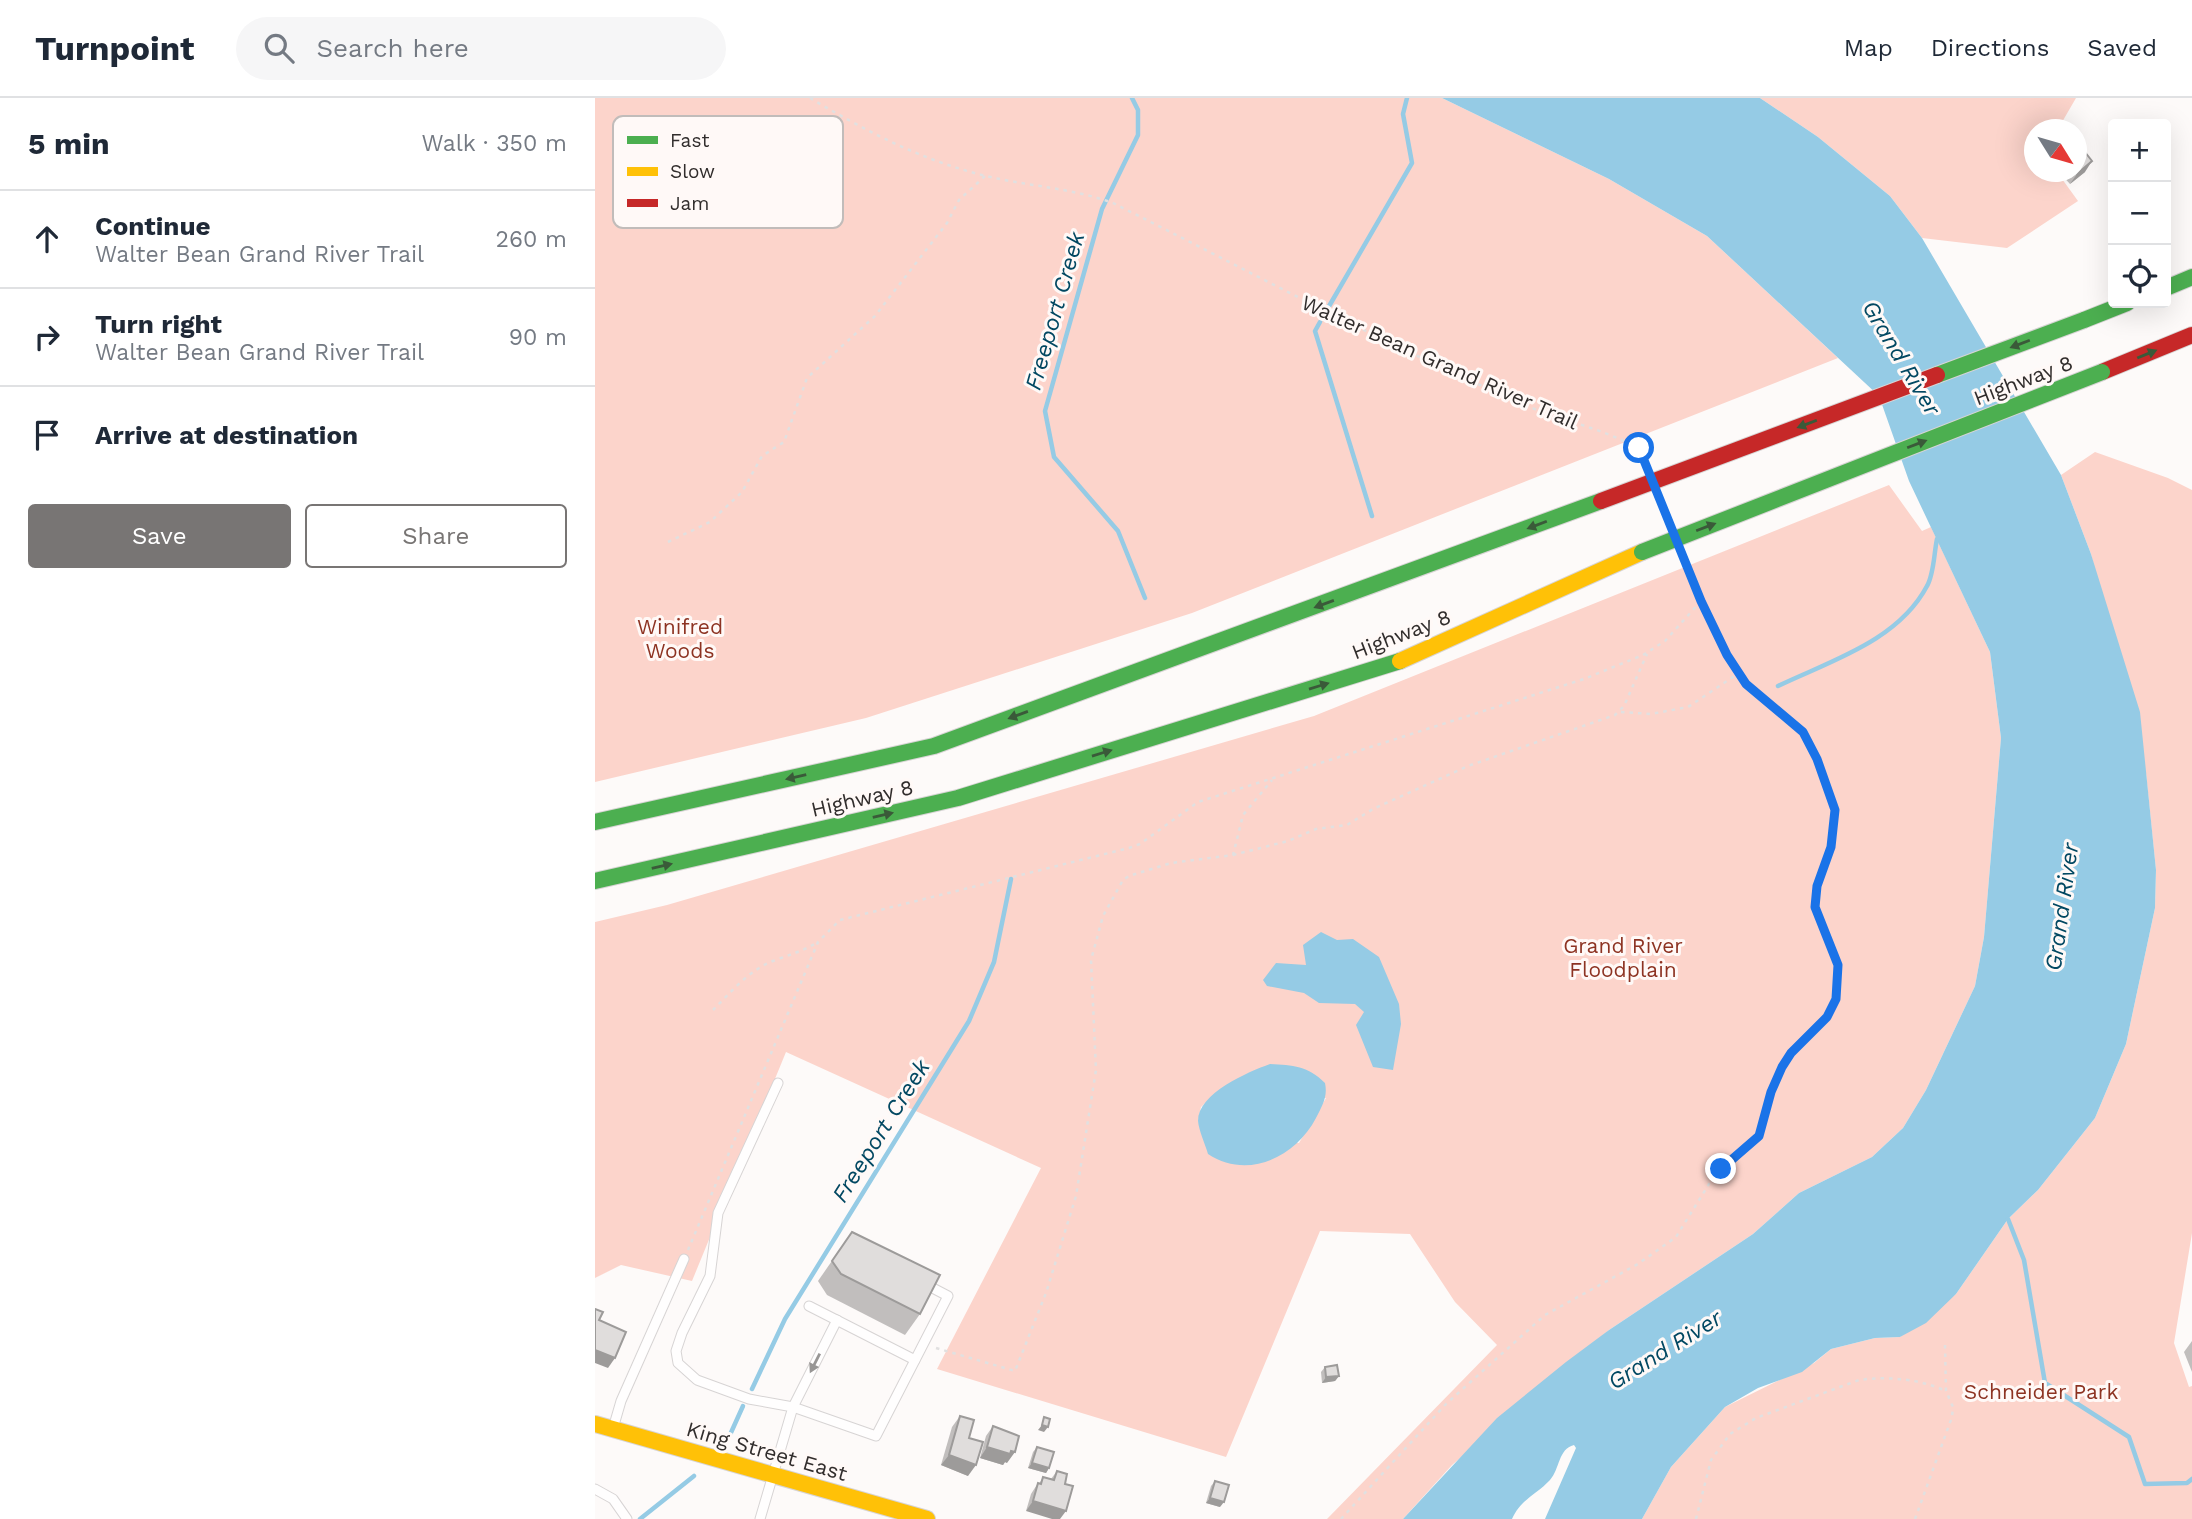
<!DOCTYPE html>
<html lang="en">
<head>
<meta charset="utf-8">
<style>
  :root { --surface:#fff; --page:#f6f6f7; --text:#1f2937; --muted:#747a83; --line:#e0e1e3; --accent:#787574 }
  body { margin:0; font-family:"Work Sans",sans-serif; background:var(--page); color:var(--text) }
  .controls { position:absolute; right:21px; top:21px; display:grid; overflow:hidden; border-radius:7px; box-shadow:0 7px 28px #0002 }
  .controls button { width:63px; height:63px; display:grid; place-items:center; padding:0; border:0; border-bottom:2px solid var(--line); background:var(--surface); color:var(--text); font:35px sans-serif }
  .compass { position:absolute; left:1429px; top:21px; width:63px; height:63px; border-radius:50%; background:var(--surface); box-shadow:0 7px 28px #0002; rotate:127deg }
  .stop { position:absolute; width:21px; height:21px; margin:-16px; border:5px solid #1a73e8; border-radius:50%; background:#fff }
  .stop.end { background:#1a73e8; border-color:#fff; box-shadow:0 2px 7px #0008 }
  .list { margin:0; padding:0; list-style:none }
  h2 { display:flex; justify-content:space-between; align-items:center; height:91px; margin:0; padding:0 28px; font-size:30px }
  h2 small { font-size:23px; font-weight:400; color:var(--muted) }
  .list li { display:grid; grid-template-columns:46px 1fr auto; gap:21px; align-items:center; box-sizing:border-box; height:98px; padding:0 28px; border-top:2px solid var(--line) }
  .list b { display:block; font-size:26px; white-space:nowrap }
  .list p { margin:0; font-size:23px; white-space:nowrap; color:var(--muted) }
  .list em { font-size:23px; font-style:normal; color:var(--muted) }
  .actions { display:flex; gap:14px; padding:21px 28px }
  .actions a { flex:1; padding:16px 0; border:2px solid var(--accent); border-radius:7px; text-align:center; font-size:24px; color:var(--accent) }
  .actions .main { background:var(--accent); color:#fff }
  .icon { flex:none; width:38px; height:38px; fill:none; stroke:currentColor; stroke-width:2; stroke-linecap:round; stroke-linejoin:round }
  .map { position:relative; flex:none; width:1597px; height:1421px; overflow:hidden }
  header { display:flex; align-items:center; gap:42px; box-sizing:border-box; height:98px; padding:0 35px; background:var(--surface); border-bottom:2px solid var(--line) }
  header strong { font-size:33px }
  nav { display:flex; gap:38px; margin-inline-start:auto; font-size:24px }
  .search { width:490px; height:63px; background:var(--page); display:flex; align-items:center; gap:18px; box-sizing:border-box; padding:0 24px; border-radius:38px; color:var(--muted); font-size:26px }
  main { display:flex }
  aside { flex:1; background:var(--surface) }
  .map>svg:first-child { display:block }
  .green { fill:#fcd4cb; fill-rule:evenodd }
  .water { fill:#95cbe5 }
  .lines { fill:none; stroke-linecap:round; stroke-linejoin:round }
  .stream { stroke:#95cbe5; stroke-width:4.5 }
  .lane-casing { stroke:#d7d4d4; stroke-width:11 }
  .fast-casing { stroke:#d7d4d4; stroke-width:18 }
  .slow-casing { stroke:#d7d4d4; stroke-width:18 }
  .jam-casing { stroke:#d7d4d4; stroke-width:18 }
  .path { stroke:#e1e0e0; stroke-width:2.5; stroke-dasharray:3.5 5; stroke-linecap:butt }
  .lane { stroke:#fffefe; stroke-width:9 }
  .fast { stroke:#4caf50; stroke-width:16 }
  .slow { stroke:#ffc107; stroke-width:16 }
  .jam { stroke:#c62828; stroke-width:16 }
  .fast-bridge-casing { stroke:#d7d4d4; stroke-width:18; stroke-linecap:butt }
  .jam-bridge-casing { stroke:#d7d4d4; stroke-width:18; stroke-linecap:butt }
  .fast-bridge { stroke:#4caf50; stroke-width:16 }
  .jam-bridge { stroke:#c62828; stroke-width:16 }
  .wall { fill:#c1bebd }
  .shaded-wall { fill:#9d9b9a }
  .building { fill:#e0dddc; stroke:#9d9b9a; stroke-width:2 }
  .oneway { fill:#3a5a39 }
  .oneway2 { fill:#989695 }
  .route { stroke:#1a73e8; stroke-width:9 }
  .labels { text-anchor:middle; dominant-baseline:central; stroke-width:6; stroke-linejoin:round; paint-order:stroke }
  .street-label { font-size:21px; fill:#312d2c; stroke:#fff9f7 }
  .park-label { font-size:21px; fill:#8d3322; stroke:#fff9f7 }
  .water-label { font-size:23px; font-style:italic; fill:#024862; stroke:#fff9f7 }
  .key { fill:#fff9f7; stroke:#c1bcba; stroke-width:2 }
  .key-label { font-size:19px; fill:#312d2c }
</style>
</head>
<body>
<header>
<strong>Turnpoint</strong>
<div class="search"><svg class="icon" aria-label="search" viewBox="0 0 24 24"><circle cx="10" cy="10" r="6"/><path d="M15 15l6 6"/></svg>Search here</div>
<nav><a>Map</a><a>Directions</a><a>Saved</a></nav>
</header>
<main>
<aside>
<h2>5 min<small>Walk · 350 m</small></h2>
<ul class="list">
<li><svg class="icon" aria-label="ahead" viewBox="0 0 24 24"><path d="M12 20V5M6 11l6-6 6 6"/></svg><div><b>Continue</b><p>Walter Bean Grand River Trail</p></div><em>260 m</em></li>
<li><svg class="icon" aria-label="right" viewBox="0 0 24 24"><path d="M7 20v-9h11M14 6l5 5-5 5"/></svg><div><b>Turn right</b><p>Walter Bean Grand River Trail</p></div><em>90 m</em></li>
<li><svg class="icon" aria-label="arrive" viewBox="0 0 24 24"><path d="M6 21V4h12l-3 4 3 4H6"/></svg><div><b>Arrive at destination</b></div></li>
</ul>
<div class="actions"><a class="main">Save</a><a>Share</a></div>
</aside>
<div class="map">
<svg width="1597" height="1421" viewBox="0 0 1597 1421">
  <rect width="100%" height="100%" fill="#fdfaf9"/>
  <g class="green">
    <path d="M0 0H847L1014 81 1112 138 1243 260 597 515 271 620 0 684Z"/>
    <path d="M1165 0H1481L1463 31 1440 32V74H1462L1483 103 1412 150 1327 140 1295 98 1223 39Z"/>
    <path d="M1500 354 1573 380 1597 392V1135L1579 1245 1594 1289 1597 1288V1421H1047L1076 1369 1130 1309 1219 1265 1236 1251 1280 1240 1305 1239 1361 1196 1413 1121 1443 1092 1500 1020 1531 946 1560 810 1561 772 1551 675 1496 456 1466 377Z"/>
    <path d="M1294 387 1327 433 1336 429 1395 554 1406 640 1389 839 1380 888 1331 992 1308 1030 1277 1059 1204 1095 1158 1136 1014 1232 857 1367 808 1421H732L902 1247 860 1204 815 1136 725 1133 631 1359 342 1271 446 1070 191 954 97 1183 26 1167 0 1180V824L72 807 719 618ZM617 999 731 1000 704 1045 603 1024 606 1009Z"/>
  </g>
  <g class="water">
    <path d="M847 0H1165L1223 39 1295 98 1327 140 1466 377 1496 456 1545 614 1561 772 1560 810 1531 946 1500 1020 1443 1092 1413 1121 1361 1196 1331 1225 1305 1239 1280 1240 1236 1251 1207 1274 1163 1290 1130 1309 1076 1369 1047 1421H950L981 1350 979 1347C963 1351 965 1371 955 1382 941 1397 926 1401 917 1421H808L902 1320 971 1264 1014 1232 1158 1136 1204 1095 1277 1059 1308 1030 1331 992 1380 888 1389 839 1406 640 1395 554 1314 383 1284 298 1112 138 1014 81Z"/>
    <path d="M726 834 742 842 758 841 784 859 804 906 806 926 798 972 778 969 761 927 769 914 760 906 724 905 709 895 672 888 668 882 681 865 711 867 708 847Z"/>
    <path d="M675 966C698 967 713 968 730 985 733 999 727 1008 721 1020 700 1060 652 1082 613 1056 610 1046 604 1033 603 1023 603 995 653 974 675 966Z"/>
  </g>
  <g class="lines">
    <g class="stream">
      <path d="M537 0 543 12V37L507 111 450 313 459 359 523 433 550 500"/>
      <path d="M733 210 817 65 808 16 812 0"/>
      <path d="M725 224 720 233 777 418"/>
      <path d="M1183 588C1235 563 1303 543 1332 488 1339 476 1339 455 1342 441"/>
      <path d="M1413 1121 1429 1162 1450 1285 1534 1339 1550 1386 1592 1385 1597 1381"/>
      <path d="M157 1291 190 1221 374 923 399 864 416 781"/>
      <path d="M134 1339 148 1308"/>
      <path d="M45 1421 99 1378"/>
    </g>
    <g class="lane-casing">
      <g id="lane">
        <path d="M183 985 123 1115 115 1178 87 1235 81 1253 83 1265 102 1282 154 1301 198 1309 281 1338 353 1198 330 1186"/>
        <path d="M214 1208 320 1262"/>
        <path d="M19 1327 26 1303 89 1161"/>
        <path d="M0 1391 18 1401 32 1421"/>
        <path d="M165 1421 198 1309 242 1222"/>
      </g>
    </g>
    <g class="fast-casing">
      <g id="fast">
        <path d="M1571 190 1597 179"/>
        <path d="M1489 222 1532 205"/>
        <path d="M0 724 339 648 1006 403"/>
        <path d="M0 783 363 700 805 563"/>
      </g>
    </g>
    <g class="slow-casing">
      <g id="slow">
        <path d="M805 563 1047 454"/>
        <path d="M0 1326 332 1421"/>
      </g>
    </g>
    <g class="jam-casing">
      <path id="jam" d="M1507 274 1597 237"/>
    </g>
    <g class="path">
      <path d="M215 0C266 30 318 58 376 74 423 88 471 88 518 105 656 174 792 248 935 309 961 321 1038 338 1050 359"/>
      <path d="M1068 405 1073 418"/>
      <path d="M73 444 115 424 147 394 167 358 189 344 212 280 280 218 352 125 364 102 390 78"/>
      <path d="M1026 614 1056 616 1093 609 1144 575"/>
      <path d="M638 757 693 743 721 731 752 727 778 711 873 668 1020 617 1029 608 1052 556"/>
      <path d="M118 912C135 895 154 872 178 863 194 857 208 853 223 844"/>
      <path d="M93 1152 223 844 245 822 534 750 545 746 603 704 989 581 1048 557 1070 543 1106 503"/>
      <path d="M341 1250 420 1273 451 1195 481 1098 501 972 496 862 508 818 528 782 534 778 576 765 638 757 648 717 677 682"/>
      <path d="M746 1421 851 1306 950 1217 1043 1166 1081 1139 1119 1078 1164 1038 1176 994 1187 969 1196 955 1232 919 1241 901 1243 867 1220 809 1222 788 1236 749 1240 727V712L1234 691 1208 634 1151 586 1132 557 1106 503 1091 463"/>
      <path d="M1101 1421 1116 1362 1135 1336 1161 1320 1264 1282C1293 1278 1325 1281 1351 1293"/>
      <path d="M1320 1421 1357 1319 1358 1309 1351 1293 1350 1246"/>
    </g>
    <use href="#lane" class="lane"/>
    <use href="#fast" class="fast"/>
    <use href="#slow" class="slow"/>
    <use href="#jam" class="jam"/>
    <g class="fast-bridge-casing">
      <g id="fast-bridge">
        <path d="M1342 277 1489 222"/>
        <path d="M1047 454 1507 274"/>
      </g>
    </g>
    <g class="jam-bridge-casing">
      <path id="jam-bridge" d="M1006 403 1342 277"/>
    </g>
    <use href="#fast-bridge" class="fast-bridge"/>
    <use href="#jam-bridge" class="jam-bridge"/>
  </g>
  <g class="wall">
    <path d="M1464 74H1490L1475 86Z"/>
    <path d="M257 1134 325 1216 310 1237 232 1197 223 1183Z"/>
    <path d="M1597 1243V1274L1589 1254Z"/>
    <path d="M730 1269 744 1278 740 1283 727 1285 726 1274Z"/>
    <path d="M365 1318 374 1340 373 1378 346 1367 357 1329Z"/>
    <path d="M398 1328 412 1365 410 1364 408 1367 385 1360 391 1338Z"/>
    <path d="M442 1349 454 1370 451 1375 433 1370 438 1354Z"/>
    <path d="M462 1373 472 1376 431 1413 436 1396 443 1385 444 1386 448 1379 456 1381Z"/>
    <path d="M620 1383 625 1409 611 1405 616 1388Z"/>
  </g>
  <g class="shaded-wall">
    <path d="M1497 63 1490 74 1475 86 1482 76Z"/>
    <path d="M0 1252 20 1260 13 1270 0 1265Z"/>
    <path d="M744 1278 740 1283 727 1285 731 1279Z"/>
    <path d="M447 1327 453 1329 449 1334 443 1332Z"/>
    <path d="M392 1349 416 1353 420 1354 412 1365 410 1364 408 1367 385 1360Z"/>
    <path d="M354 1357 381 1367 373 1378 346 1367Z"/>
    <path d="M437 1365 454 1370 451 1375 433 1370Z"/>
    <path d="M615 1400 629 1404 625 1409 611 1405Z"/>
    <path d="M438 1403 471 1413 465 1421H457L431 1413Z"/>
  </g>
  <g class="building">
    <path d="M1486 49 1497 63 1482 76 1480 74H1481V52Z"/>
    <path d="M257 1134 345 1177 325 1216 246 1176 237 1163Z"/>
    <path d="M0 1211 8 1214 4 1222 31 1234 20 1260 0 1252Z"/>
    <path d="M742 1267 744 1278 731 1279 730 1269Z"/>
    <path d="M365 1318 379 1322 374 1340 388 1344 381 1367 354 1357Z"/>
    <path d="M449 1319 455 1321 453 1329 447 1327Z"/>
    <path d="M398 1328 424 1338 420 1354 416 1353 415 1356 392 1349Z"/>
    <path d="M442 1349 459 1354 454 1370 437 1365Z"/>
    <path d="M462 1373 472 1376 470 1386 478 1388 471 1413 438 1403 443 1385 446 1386 448 1379 459 1382Z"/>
    <path d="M620 1383 634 1387 629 1404 615 1400Z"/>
  </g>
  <defs><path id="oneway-solid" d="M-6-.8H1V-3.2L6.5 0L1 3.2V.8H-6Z" transform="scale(1.75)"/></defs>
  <g class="oneway">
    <use href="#oneway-solid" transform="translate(1425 246) rotate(159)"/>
    <use href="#oneway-solid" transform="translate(1552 256) rotate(-22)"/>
    <use href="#oneway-solid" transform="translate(1212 326) rotate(159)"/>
    <use href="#oneway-solid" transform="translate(1322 346) rotate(-21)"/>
    <use href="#oneway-solid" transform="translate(942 427) rotate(159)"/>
    <use href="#oneway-solid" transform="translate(1111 429) rotate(-21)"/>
    <use href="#oneway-solid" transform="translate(729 506) rotate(160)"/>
    <use href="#oneway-solid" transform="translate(724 588) rotate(-17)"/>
    <use href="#oneway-solid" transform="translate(423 617) rotate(160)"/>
    <use href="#oneway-solid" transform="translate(507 655) rotate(-17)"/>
    <use href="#oneway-solid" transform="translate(201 679) rotate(167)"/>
    <use href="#oneway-solid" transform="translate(288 717) rotate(-13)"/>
    <use href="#oneway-solid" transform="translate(67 768) rotate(-13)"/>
  </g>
  <use class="oneway2" href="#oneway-solid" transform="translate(220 1265) rotate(117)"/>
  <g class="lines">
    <path class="route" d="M1044 350 1106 503 1132 557 1151 586 1208 634 1222 661 1240 712 1236 749 1222 788 1220 809 1243 867 1241 901 1232 919 1196 955 1187 969 1176 994 1164 1038 1126 1071"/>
  </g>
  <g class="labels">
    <g class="street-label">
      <text transform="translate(845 264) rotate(24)">Walter Bean Grand River Trail</text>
      <text transform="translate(1428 282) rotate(-21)">Highway 8</text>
      <text transform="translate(806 536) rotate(-21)">Highway 8</text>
      <text transform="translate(267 700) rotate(-13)">Highway 8</text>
      <text transform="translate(172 1353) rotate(16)">King Street East</text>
    </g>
    <g class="park-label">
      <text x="85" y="528">Winifred<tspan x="85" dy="24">Woods</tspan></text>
      <text x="1028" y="847">Grand River<tspan x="1028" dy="24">Floodplain</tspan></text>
      <text x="1446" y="1293">Schneider Park</text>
    </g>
    <g class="water-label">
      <text transform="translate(460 213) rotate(-74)">Freeport Creek</text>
      <text transform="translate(1306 260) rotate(59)">Grand River</text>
      <text transform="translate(1467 809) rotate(-82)">Grand River</text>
      <text transform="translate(286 1033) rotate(-58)">Freeport Creek</text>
      <text transform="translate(1070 1252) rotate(-32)">Grand River</text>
    </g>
  </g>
  <rect x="18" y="18" width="230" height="112" rx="10" class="key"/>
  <rect x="32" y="38" width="31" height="8" fill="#4caf50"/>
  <rect x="32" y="69" width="31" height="9" fill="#ffc107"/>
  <rect x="32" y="101" width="31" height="8" fill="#c62828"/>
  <g class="key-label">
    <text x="75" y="49">Fast</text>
    <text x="75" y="80">Slow</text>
    <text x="75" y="112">Jam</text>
  </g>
</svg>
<div class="controls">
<button>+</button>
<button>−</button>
<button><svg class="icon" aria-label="locate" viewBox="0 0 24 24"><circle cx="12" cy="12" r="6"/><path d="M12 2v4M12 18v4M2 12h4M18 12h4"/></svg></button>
</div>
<svg class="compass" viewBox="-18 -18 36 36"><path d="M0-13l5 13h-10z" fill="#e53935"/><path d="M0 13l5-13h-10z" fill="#747a83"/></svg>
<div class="stop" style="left:1044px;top:350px"></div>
<div class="stop end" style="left:1126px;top:1071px"></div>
</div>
</main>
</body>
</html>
